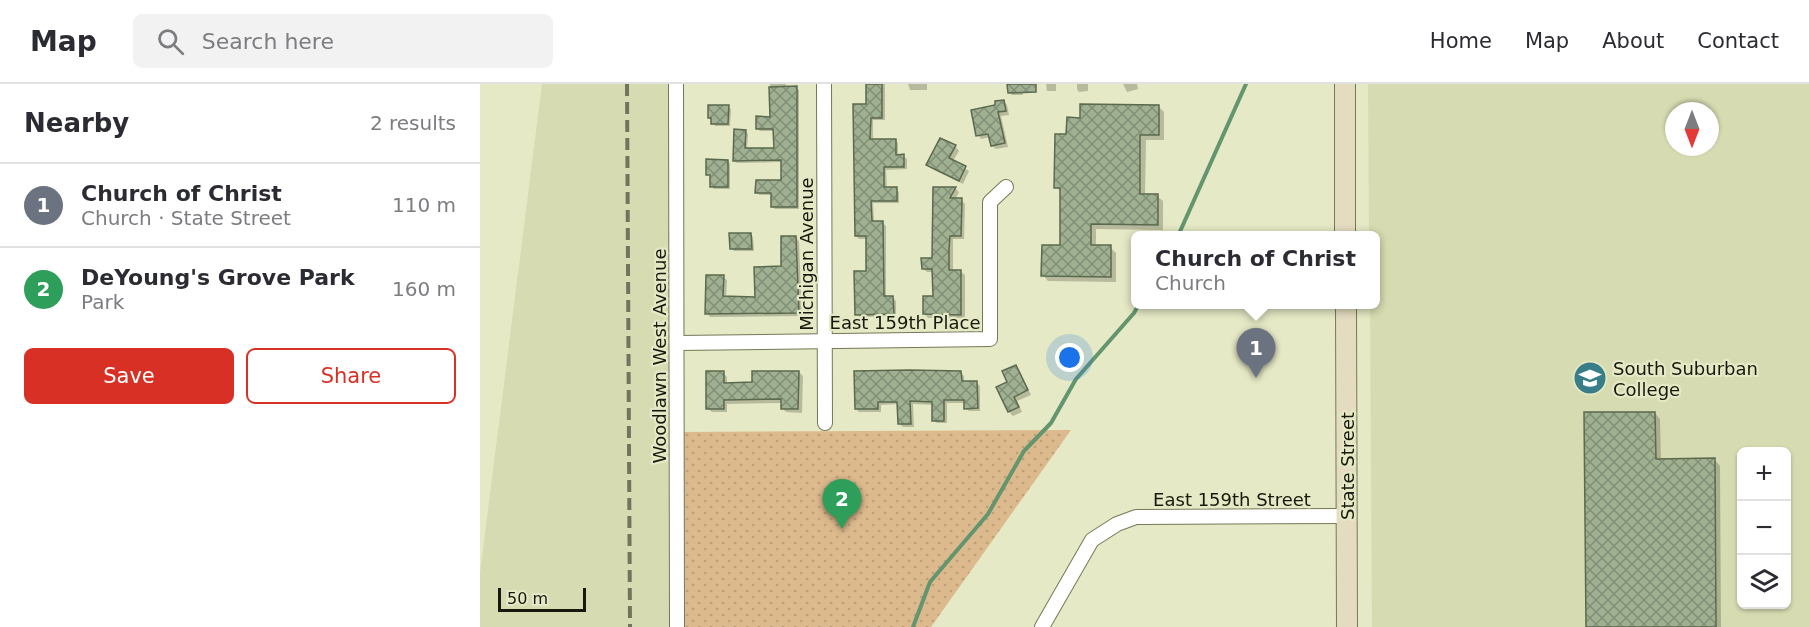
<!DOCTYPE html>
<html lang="en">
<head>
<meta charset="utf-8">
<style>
  :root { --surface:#fff; --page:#f2f2f3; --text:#2b2b33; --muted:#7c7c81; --line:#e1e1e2; --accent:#d93025 }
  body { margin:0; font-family:"DejaVu Sans",sans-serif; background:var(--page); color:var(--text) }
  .controls { position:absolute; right:18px; bottom:18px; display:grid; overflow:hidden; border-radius:9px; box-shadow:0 2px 4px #0004 }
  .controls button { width:54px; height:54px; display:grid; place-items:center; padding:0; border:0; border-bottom:2px solid var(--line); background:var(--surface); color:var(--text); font:30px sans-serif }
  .compass { position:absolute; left:1185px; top:18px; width:54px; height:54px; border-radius:50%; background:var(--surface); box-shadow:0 2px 4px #0004; rotate:180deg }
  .scale { position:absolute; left:18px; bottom:15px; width:88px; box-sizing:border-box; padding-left:6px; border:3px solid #18190c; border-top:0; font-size:16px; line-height:21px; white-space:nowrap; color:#18190c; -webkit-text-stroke:4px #e5e9c5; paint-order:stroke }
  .you { position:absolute; left:590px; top:274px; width:21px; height:21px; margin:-15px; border:4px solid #fff; border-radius:50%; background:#1a73e8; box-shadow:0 0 0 9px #1a73e833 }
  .badge { display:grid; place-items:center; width:39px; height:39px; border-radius:50%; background:var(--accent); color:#fff; font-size:20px; font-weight:700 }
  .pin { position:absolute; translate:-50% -50px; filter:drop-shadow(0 2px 3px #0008) }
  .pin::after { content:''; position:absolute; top:32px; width:21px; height:18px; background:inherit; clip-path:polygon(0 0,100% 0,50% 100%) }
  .popup { position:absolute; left:651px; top:147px; width:249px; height:78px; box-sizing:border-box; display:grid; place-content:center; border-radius:9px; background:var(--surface); filter:drop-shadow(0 2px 4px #0005); font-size:20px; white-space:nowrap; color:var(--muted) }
  .popup b { font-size:22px; color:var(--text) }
  .popup::after { content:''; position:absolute; left:50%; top:100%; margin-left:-12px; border:12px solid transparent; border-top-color:var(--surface) }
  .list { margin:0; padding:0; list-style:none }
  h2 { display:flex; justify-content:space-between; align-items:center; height:78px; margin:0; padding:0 24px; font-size:26px }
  h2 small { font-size:20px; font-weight:400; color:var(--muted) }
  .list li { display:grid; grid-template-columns:39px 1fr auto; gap:18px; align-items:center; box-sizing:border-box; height:84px; padding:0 24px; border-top:2px solid var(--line) }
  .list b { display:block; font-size:22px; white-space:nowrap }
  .list p { margin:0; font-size:20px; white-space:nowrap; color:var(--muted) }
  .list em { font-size:20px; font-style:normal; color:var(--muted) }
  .actions { display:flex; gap:12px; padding:18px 24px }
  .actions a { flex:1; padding:14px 0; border:2px solid var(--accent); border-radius:9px; text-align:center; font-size:21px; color:var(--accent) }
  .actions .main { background:var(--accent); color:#fff }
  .icon { flex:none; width:33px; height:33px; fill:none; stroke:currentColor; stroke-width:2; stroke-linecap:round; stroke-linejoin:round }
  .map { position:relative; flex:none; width:1329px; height:543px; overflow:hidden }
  header { display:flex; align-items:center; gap:36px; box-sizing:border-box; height:84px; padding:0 30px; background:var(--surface); border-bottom:2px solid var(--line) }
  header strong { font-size:28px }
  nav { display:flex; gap:33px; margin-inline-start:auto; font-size:21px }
  .search { width:420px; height:54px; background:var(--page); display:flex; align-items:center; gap:15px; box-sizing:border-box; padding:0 21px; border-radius:9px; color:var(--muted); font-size:22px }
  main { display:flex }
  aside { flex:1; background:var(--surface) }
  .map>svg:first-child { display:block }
  .built { fill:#d7dbb1; fill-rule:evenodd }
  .grass { fill:url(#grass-dots) }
  .shadow { fill:#0003 }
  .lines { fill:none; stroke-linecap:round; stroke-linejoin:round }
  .stream { stroke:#63956e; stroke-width:4 }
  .building { fill:url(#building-cross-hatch); stroke:#5b6a4e; stroke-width:1.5 }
  .minor-casing { stroke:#757857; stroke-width:16 }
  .secondary-casing { stroke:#757857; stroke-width:22 }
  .minor { stroke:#fff; stroke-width:14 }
  .secondary { stroke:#e4dcc0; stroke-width:20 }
  .rail { stroke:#72755d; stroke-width:4; stroke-dasharray:12 6; stroke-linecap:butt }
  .labels { text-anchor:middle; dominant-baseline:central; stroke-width:4.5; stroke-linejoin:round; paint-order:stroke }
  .street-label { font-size:18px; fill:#18190c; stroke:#e5e9c5 }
  .poi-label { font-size:18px; fill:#18190c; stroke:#e5e9c5; text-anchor:start }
</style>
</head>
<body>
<header>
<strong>Map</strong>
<div class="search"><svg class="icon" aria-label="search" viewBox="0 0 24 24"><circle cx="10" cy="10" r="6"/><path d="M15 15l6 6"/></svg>Search here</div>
<nav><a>Home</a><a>Map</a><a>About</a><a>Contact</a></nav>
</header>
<main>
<aside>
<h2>Nearby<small>2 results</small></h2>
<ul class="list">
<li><span class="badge" style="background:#6b7280">1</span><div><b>Church of Christ</b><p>Church · State Street</p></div><em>110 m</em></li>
<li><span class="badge" style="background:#2e9e5b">2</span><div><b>DeYoung's Grove Park</b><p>Park</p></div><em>160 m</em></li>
</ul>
<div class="actions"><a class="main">Save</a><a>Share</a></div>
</aside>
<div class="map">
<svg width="1329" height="543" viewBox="0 0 1329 543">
  <defs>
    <pattern id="grass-dots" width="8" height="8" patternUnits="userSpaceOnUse" patternTransform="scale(1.5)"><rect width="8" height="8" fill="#ddba8d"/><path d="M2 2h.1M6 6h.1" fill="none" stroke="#bd9f78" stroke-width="1.8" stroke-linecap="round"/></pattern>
    <pattern id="building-cross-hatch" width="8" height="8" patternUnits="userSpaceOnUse" patternTransform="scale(1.5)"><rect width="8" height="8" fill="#a0b192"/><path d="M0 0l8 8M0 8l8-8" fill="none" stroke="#818f76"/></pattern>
  </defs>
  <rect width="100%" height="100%" fill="#e5e9c5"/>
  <g class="built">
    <path d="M62 0H199L197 543H0V489Z"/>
    <path d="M888 0H1329V543H892L890 221 896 220V152L889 151ZM1194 27H1230V63H1194ZM1262 368H1306V520H1262Z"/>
  </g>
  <path class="grass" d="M591 346 451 543H205L203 348Z"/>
  <g class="shadow">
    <path d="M290 0H306V4H316L319 6V125H295L292 123V111H279L277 108 303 98 302 78 257 79 254 77 265 47 268 50 267 66 295 65V47H280L277 44 291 34Z"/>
    <path d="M387 0H405V36H393V56H415L418 59V72H423L427 75V85L406 86 407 105H416L419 108V119H393L394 139H403L406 142V214H413L416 217V232L380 233 377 230 388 188 387 155H379L376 152 387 22Z"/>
    <path d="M428 0H447V6H430Z"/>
    <path d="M529 0H543V11H532L529 8Z"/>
    <path d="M566 0H576V7H567Z"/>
    <path d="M597 0H608V7L599 8 597 5Z"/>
    <path d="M643 0H657L658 5 647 8Z"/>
    <path d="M524 18 527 21 529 31 521 32 528 63 516 65 512 62 510 53 501 55 498 51 517 22Z"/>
    <path d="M678 22 684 28V56H666L665 111 677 112 683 117V146L616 145V163H630L636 169V198L568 197 563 191 581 163 582 109 576 103 588 52 601 35Z"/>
    <path d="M248 23 251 25 250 42H235L229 34Z"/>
    <path d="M475 62 479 67 473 77 489 87 483 100 452 85 448 81Z"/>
    <path d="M248 77 250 80V105H234L231 102 232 93 227 90Z"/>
    <path d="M455 104H475L479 108 475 116H481L485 120 484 155H473V187H480L485 191V234H448L444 229 454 214V188H447L443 184 453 175Z"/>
    <path d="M271 151 273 153 274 167H254L251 164Z"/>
    <path d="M316 153 319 157 322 232 230 233 227 229 243 193 247 196 246 214H277L303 184Z"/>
    <path d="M535 282 539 286 551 311 537 317 542 328 533 332 529 328 518 304 529 299Z"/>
    <path d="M319 288 323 292 322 329 306 328 302 324V319L247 320V328H232L227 324 243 289 247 293V300H273Z"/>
    <path d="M481 289 484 292V298H496L500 302V327H489L485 324V319H467V339H457L454 336V321L433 320 434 343H423L420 340 419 320 401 321V328H379L376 325Z"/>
    <path d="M1175 329 1180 335 1181 376H1235L1240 382 1241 543H1107Z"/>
  </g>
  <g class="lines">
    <g class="stream">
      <path d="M698 152 766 0"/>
      <path d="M433 543 450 498 508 430 544 367 571 339 596 295 654 229 659 220"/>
    </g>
  </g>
  <g class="building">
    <path d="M386 0H402V34H391L390 55H416V71L424 70V83H404V103H417V117H391L392 137H403L404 212H413L414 230 375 231 374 187H386V152H375L373 20H386Z"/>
    <path d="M527 0H556V8L528 9Z"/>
    <path d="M317 2V123H291V109H275L276 96H301V76L253 77 254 45 266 46 265 64H294L293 45H276V32L290 33 289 3Z"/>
    <path d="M524 16 526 27 518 28 525 59 511 62 508 50 496 52 491 26 515 21V17Z"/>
    <path d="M600 20 679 21V51H660V110H678V141L611 140V161H631V193L561 192 562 161H580V104H574L575 50H586L587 33 600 34Z"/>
    <path d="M228 21H249L248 40H231V34H228Z"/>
    <path d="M460 54 476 61 469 74 486 82 479 97 446 81Z"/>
    <path d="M226 75 248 76V103H230V91H226Z"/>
    <path d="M453 103H476L470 114H482L481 152H470L469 165V186H481V231L443 230V212H453L452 185H442L441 174H452Z"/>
    <path d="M249 149H271L272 165H250Z"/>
    <path d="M301 152H316L319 229 225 230 226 191H244L243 212 275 213 274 183 301 182Z"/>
    <path d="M536 281 548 306 534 313 539 323 528 328 516 303 527 298 522 287Z"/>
    <path d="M429 286 481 287 482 297H497L498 324 484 325V316H464V337H452V318L430 317 431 340H418L417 318H398V325H375L374 287Z"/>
    <path d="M226 287H244V299L272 298V287H319L318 325H301V315L244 316V325H226Z"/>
    <path d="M1104 328H1175L1176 375 1235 374 1236 543H1106Z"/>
  </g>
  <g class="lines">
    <g class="minor-casing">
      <g id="minor">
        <path d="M196 0 197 543"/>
        <path d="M344 0 345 339"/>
        <path d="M197 259 510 255V118L526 103"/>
        <path d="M562 543 612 456 637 440 656 433 867 432"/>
      </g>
    </g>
    <g class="secondary-casing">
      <g id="secondary">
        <path d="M865 0V152"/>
        <path d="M866 220 867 543"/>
      </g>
    </g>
    <use href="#minor" class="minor"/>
    <use href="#secondary" class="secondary"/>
    <path class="rail" d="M147 0 150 543"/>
  </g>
  <defs>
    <g id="university-disc" transform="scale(1.725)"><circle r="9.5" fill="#377e88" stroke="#e5e9c5"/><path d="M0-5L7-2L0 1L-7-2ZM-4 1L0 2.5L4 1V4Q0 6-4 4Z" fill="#fff"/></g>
  </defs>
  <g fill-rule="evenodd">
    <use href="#university-disc" x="1110" y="294"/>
  </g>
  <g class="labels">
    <g class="street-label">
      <text transform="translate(326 170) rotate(-90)">Michigan Avenue</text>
      <text x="425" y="238">East 159th Place</text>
      <text transform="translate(179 272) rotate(-90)">Woodlawn West Avenue</text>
      <text transform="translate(867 382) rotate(-90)">State Street</text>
      <text x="752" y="415">East 159th Street</text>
    </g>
    <g class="poi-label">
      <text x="1133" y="284">South Suburban<tspan x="1133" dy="21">College</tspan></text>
    </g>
  </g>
</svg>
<div class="controls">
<button>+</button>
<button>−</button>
<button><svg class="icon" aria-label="layers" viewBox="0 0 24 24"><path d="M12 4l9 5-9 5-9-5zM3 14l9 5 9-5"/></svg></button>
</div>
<svg class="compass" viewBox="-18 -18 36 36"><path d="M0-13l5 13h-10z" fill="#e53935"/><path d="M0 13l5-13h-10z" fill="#7c7c81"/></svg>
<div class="scale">50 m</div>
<div class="you"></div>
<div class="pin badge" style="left:776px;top:294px;background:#6b7280">1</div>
<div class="popup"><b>Church of Christ</b>Church</div>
<div class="pin badge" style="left:362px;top:445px;background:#2e9e5b">2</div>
</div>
</main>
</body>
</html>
